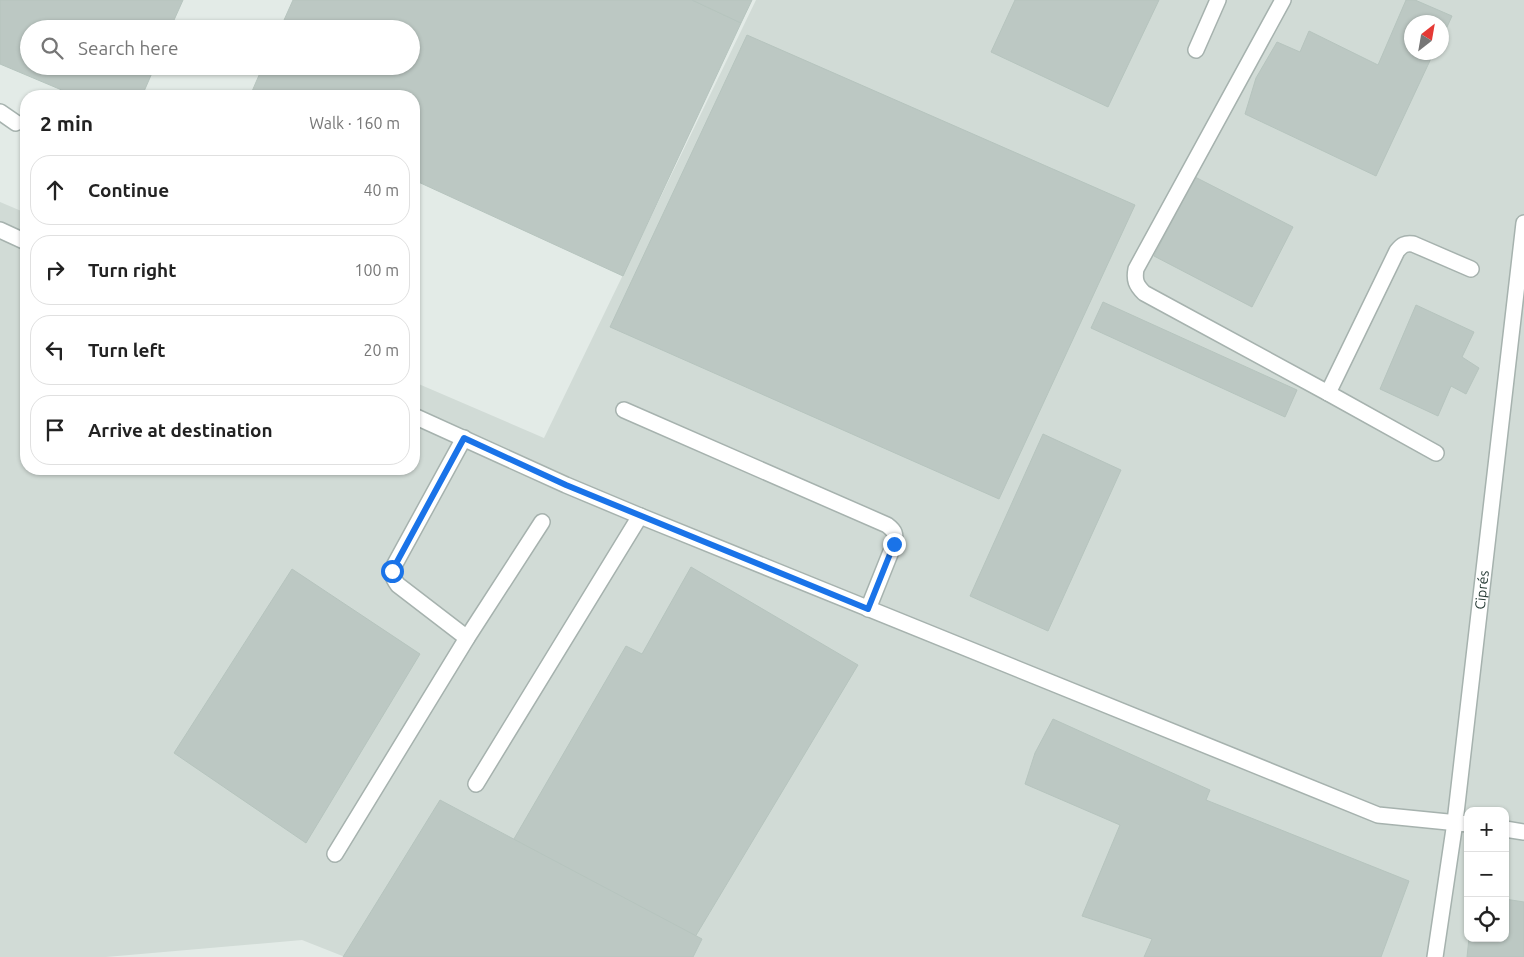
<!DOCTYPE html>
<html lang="en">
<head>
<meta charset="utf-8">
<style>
  :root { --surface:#fff; --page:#f6f6f6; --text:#222; --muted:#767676; --line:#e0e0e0 }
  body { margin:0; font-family:Ubuntu,sans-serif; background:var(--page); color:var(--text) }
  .controls { position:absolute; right:15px; bottom:15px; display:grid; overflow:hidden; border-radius:10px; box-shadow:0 1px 4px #0004 }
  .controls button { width:45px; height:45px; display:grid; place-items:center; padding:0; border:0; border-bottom:1px solid var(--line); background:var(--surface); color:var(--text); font:25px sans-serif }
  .compass { position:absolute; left:1404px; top:15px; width:45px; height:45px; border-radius:50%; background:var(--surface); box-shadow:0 1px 4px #0004; rotate:31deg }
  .stop { position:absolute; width:15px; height:15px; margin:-11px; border:4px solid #1a73e8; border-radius:50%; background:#fff }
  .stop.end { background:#1a73e8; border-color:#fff; box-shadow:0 1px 5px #0008 }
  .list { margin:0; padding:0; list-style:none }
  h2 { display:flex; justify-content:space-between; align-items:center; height:65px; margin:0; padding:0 20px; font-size:21px }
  h2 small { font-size:16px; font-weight:400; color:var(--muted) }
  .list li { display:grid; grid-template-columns:32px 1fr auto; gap:15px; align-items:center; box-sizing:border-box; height:70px; margin:0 10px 10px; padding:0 10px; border:1px solid var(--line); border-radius:20px }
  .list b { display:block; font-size:19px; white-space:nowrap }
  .list em { font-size:16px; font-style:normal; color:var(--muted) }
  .icon { flex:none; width:28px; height:28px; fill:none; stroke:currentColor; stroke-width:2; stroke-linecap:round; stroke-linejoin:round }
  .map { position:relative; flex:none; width:1524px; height:957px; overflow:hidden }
  .search { position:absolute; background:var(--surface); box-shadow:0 1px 4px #0004; left:20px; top:20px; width:400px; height:55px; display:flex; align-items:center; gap:12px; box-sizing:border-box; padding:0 18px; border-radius:28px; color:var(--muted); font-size:19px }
  .panel { position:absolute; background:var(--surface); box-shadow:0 1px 4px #0004; left:20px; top:90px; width:400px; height:385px; border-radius:20px }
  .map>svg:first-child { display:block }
  .built { fill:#d1dbd6; fill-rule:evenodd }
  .building { fill:#bcc8c3; stroke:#b6c4be }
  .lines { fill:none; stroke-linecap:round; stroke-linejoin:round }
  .lane-casing { stroke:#a6b2ae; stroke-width:18 }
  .street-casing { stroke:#a6b2ae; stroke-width:18 }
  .lane { stroke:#fff; stroke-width:15 }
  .street { stroke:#fff; stroke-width:15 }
  .route { stroke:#1a73e8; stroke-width:6 }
  .labels { text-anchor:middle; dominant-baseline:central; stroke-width:5; stroke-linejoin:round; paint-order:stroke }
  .street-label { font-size:14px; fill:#253a34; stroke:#f3f8f5 }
</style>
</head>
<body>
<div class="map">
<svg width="1524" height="957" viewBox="0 0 1524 957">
  <rect width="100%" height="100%" fill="#e3ebe7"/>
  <path class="built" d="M756 0H1524V957H345L302 940 106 957H0V202L26 213V469H414V382L544 438ZM1412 22H1442V52H1412ZM1468 811H1505V938H1468Z"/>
  <g class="building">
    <path d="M0 0H183L170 29H29V66H155L142 96H76L0 64Z"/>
    <path d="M293 0H692L741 23 623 276 414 180V96H250L263 66H411V29H280Z"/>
    <path d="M692 0H752L741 23Z"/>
    <path d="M1015 0H1159L1108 107 991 52Z"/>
    <path d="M1406 0H1415L1452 16 1442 38V22H1412V52H1434L1376 176 1245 114 1256 78 1277 42 1300 52 1309 31 1378 65Z"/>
    <path d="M747 35 1135 205 999 499 610 327Z"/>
    <path d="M1195 177 1293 227 1252 307 1154 256Z"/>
    <path d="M1103 302 1297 390 1285 417 1091 328Z"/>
    <path d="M1416 305 1474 332 1462 357 1479 368 1466 394 1451 386 1438 416 1380 389Z"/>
    <path d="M1043 434 1121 470 1048 631 970 596Z"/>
    <path d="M691 567 858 665 692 942 511 844 626 646 642 654Z"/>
    <path d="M292 569 420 654 306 843 174 753Z"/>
    <path d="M1053 719 1210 790 1206 800 1409 881 1381 957H1144L1152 939 1082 916 1120 825 1025 784 1035 753Z"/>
    <path d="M440 800 702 939 693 957H343Z"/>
    <path d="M1505 899 1524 902V957H1467L1469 938H1505Z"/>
  </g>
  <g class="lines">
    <g class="lane-casing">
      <g id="lane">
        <path d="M1283 0 1136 269C1134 280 1136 285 1144 293L1328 393 1436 453"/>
        <path d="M1196 50 1218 0"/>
        <path d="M0 112 16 123"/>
        <path d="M1328 393 1397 251C1402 245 1405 243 1413 244L1471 269"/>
        <path d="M624 410 887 525C895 531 896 534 894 544L868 609"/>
        <path d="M464 438 395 564C391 573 392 577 398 585L467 638"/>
        <path d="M476 784 640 516"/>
        <path d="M335 854 467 638 542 522"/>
      </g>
    </g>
    <g class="street-casing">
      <g id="street">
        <path d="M0 230 26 242"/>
        <path d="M414 416 566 485 640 516 1378 815 1468 824"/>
        <path d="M1505 829 1524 832"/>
        <path id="s1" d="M1435 957 1455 822 1524 223"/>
      </g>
    </g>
    <use href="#lane" class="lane"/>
    <use href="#street" class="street"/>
  </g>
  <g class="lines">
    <path class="route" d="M392 571 464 438 566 485 868 609 894 544"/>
  </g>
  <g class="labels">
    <g class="street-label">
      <text stroke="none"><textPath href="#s1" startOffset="370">Ciprés</textPath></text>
    </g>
  </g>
</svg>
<div class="controls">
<button>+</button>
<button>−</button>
<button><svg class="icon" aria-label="locate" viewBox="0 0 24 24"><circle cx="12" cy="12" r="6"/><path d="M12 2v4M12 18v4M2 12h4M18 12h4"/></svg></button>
</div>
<svg class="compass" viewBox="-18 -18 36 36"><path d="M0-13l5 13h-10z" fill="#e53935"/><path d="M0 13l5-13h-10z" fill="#767676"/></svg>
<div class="stop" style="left:392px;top:571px"></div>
<div class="stop end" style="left:894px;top:544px"></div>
<div class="search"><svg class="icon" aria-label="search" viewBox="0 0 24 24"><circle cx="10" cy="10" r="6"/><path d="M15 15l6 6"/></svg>Search here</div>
<section class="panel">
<h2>2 min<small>Walk · 160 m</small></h2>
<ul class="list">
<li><svg class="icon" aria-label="ahead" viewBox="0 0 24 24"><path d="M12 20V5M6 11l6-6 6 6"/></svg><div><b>Continue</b></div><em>40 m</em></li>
<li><svg class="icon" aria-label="right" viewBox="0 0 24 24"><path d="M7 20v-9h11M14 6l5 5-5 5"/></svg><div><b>Turn right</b></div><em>100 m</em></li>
<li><svg class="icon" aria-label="left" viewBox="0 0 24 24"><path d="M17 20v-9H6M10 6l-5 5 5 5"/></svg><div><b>Turn left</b></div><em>20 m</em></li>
<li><svg class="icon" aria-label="arrive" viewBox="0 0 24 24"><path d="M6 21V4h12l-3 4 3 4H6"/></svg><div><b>Arrive at destination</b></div></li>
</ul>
</section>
</div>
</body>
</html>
